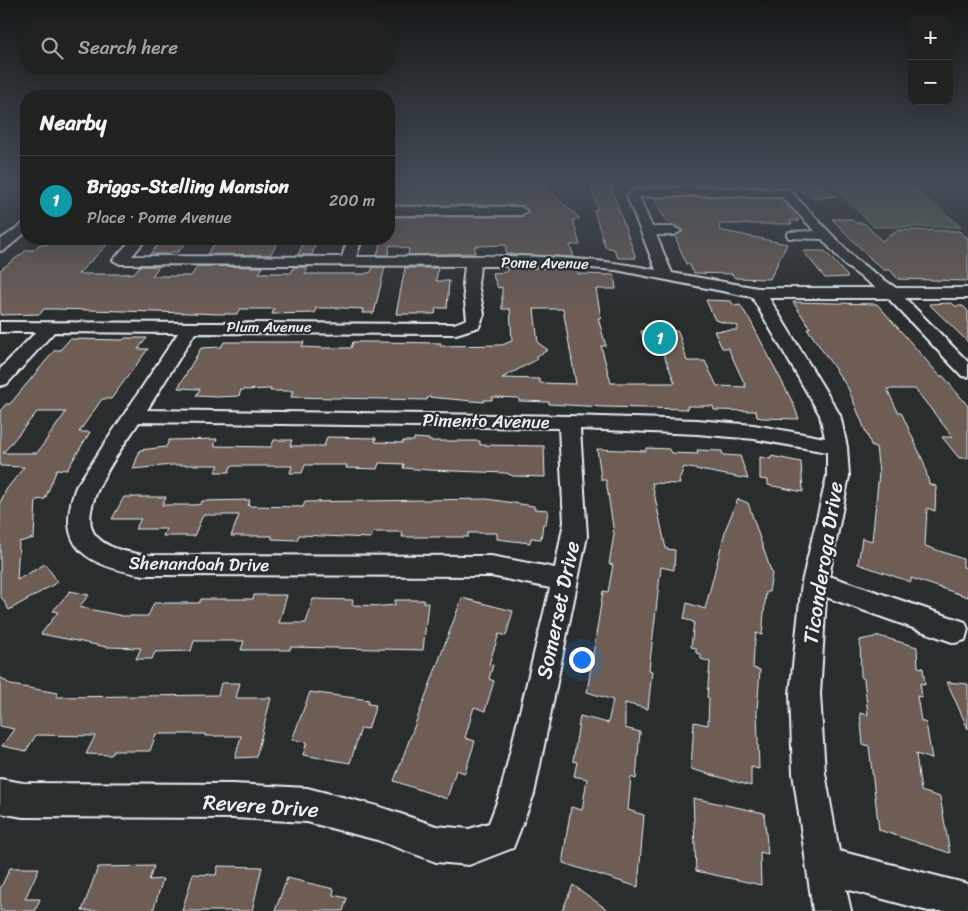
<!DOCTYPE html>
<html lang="en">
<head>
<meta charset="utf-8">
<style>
  :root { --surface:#202222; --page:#2d2f2f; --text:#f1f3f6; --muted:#a2a4a5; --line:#3d3f40; --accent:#ffd166 }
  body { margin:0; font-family:Sriracha,sans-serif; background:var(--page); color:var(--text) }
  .controls { position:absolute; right:15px; top:15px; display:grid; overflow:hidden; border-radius:10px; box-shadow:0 5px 20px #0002 }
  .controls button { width:45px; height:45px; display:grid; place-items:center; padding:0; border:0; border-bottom:1px solid var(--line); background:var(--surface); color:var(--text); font:25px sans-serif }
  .you { position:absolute; left:581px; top:659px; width:18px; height:18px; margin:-12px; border:4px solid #fff; border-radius:50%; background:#1a73e8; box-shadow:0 0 0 8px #1a73e833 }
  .badge { display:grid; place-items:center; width:32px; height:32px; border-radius:50%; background:var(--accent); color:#fff; font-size:16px; font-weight:700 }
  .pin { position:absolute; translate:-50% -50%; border:2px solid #fff; box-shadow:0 1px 5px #0006 }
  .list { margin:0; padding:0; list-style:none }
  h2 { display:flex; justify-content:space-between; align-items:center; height:65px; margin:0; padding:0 20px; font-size:21px }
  h2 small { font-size:16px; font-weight:400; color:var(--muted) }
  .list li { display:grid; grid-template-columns:32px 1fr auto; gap:15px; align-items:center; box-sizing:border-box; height:90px; padding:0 20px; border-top:1px solid var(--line) }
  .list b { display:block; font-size:19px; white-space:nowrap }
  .list p { margin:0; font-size:16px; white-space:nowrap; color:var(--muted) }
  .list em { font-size:16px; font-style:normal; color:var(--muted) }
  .icon { flex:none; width:28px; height:28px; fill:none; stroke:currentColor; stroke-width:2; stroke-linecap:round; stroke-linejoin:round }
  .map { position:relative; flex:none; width:968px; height:911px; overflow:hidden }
  .search { position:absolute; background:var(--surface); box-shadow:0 5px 20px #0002; left:20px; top:20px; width:375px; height:55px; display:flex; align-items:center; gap:12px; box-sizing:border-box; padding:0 18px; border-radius:20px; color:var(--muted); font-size:19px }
  .panel { position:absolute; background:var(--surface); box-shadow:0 5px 20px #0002; left:20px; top:90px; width:375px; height:155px; border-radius:20px }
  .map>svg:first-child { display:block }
  .green { fill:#5f684f; stroke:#a4aca4 }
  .building { fill:#6d5d54; stroke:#e8f1f8; fill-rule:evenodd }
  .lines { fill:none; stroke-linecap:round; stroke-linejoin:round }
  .minor-casing { stroke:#e8f1f8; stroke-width:4 }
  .minor { fill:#2a2d2e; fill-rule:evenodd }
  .labels { text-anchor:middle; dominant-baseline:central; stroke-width:4.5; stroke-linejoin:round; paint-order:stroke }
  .far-street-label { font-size:15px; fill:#e8f1f8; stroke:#2a2d2e }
  .street-label { font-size:18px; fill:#e8f1f8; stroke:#2a2d2e }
  .near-street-label { font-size:21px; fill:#e8f1f8; stroke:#2a2d2e }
</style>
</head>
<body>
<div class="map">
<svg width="968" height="911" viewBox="0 0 968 911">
  <rect width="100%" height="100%" fill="#2a2d2e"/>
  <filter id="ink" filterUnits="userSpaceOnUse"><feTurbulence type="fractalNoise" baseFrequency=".02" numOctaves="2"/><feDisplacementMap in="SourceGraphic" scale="10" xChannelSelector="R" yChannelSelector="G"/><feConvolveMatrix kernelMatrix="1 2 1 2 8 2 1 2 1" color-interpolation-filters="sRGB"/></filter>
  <g filter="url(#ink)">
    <path class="green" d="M828 182H905L962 227H874Z"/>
    <g class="building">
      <path d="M389 182H538L580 218 573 220 580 245H570L574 257 506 254V245L475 246V253L408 255 409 249 390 245 388 255H377L382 239H389V217H521L529 212 521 205H389Z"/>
      <path d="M590 182H609L636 258H618L614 249 605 247 594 210H598Z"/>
      <path d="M647 182H766L770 187 709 185 649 187Z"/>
      <path d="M787 182H803L818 186 836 196 814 199Z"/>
      <path d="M709 197 780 199 799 221H790L792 224H720L719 230 787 244 770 279 735 278 732 274 694 273 689 264H686L675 236 683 230 666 221 654 198Z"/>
      <path d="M832 219H851L856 223H864L882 241 899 230 959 231 968 238V281L898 279 890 270H884L871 259Z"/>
      <path d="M53 239H103L98 244H108L78 274H123L134 273 140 266H159L152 276H191L198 266 263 267 259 273H291L294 267H308L305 274H364L371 272 373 267H385L374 313H362L363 309 343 308H316L315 313 272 314 274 309H240L237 314H223L56 309H44L40 314 0 315V270L27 250H34L40 244 47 245Z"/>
      <path d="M218 239H247L245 241H279L270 255 207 254Z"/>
      <path d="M305 239 317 240 312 255H298Z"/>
      <path d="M162 240H188L178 252H170L168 254H150Z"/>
      <path d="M803 251H825L848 277 825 278Z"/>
      <path d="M405 268H438L436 281H449L447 308H436L435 314H396Z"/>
      <path d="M507 268H565L577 269 578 274 614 275 616 289H596L601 318H598L606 346H601L611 383H675L659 343 645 344 641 331H678L687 361H705L717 386 746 387 728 348H722L714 331 737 330 738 326 715 320 706 300 731 301 734 306 740 305 750 320 793 403 799 419 762 418 757 417 756 411 714 410 713 406H687L688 409 604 407 549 404V402L519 401V398L492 397V400H484V402L428 397 427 400 291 397 293 391H270L271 389 241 390 239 396 217 397 196 396 200 389 178 388 201 348 221 347 224 342H304L302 347 323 348H351L353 342H376L441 343 440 346 502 345 512 341 510 309H502V287L498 288 492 273 507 272ZM534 309H563L576 384 540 383 539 379 502 378 538 359 535 357 548 350 538 343Z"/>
      <path d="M793 302 877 304 940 376H943L968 406V458H959L942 437H953L915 389H887L898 412H901L924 463 929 484 936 486 935 511 927 508 925 546 963 559V567L968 568V597L911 578V582L858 564 862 538 872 541 879 473 876 447H872L848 388 807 328H810Z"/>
      <path d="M952 303 955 306H963L968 311V342L929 304Z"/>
      <path d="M125 338H147L138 349H148L111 399H102L79 432H90L67 470 57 469 45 499 36 500 34 538 19 542 17 580 45 564 58 582 9 610 0 595V503L6 490 24 467 0 466V411L6 404H10L55 350H60L70 339 123 340ZM37 412H66L37 453H3Z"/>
      <path d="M327 437 376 438 375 442 403 443V441H414V438L429 439V441H480V445L544 446 545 477 513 476 506 473 429 470 403 468 404 464 379 463 377 469 346 468 347 465H305L302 473H290L292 466H231L229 472H215L219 465H172L133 469 140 450 166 447 169 440 217 439 214 446 271 447 274 440H292L290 446H324Z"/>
      <path d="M646 448 669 449 671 453 698 454 697 450 722 451 723 455 740 456 748 479 684 467 679 480 680 484 652 483 666 549 675 550 674 570 661 567 649 670 652 671 648 709 625 703V728L640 732 636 779 631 777 628 810 644 815 638 887 563 863V858L571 807 582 810 587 779 574 776 577 762 573 761 580 716 608 723 613 700 587 692 603 591 608 592 613 565 609 564 614 534 606 480H601V477L597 449 646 451Z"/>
      <path d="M771 456 801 462 803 492 768 485V480L760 479V457L771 459Z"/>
      <path d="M124 497H166L162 505H195L201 504 202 501 250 500 248 506 303 507 305 502 487 499 534 506V509L548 510 546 524H543L541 539 531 538 530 543 497 539V533H468V537H402L403 532H373L371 538 299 535 297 540 272 539V536H231L239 515H203L194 536H163L166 529H135L141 519H112Z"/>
      <path d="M738 499 748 503 772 574 769 592H766L762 635 756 633 754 648 753 668 760 670 757 712 759 769 751 767V786L691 769 694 722 708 725 709 698 707 697 710 662 701 659V654L696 653V648L691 647 694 622 684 619 687 603 705 609 726 528Z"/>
      <path d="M70 591 89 595 79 607 123 616H148L154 603H199L201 599H253L254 595H287L279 623H306L313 599 353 600 352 605 384 606 395 605V600H424V603H428L423 650 290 647V650H241L244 641H194L191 651 155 652 152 659H136L141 648 107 647 41 634 58 612 53 611Z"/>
      <path d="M462 598 513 611 506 636 499 634 489 664 493 665 489 679 494 681 485 711 474 707 465 738 475 741 465 773 456 770 447 799 394 781Z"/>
      <path d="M879 636 917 647 918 667 923 668 925 685 920 683 922 697 917 696 921 721 926 723 932 759 916 754 921 791 940 797 950 853 879 830 869 746 863 744 860 713 868 715 864 679 861 677 860 640Z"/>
      <path d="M0 677 11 685 58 693 56 697 218 695 221 683H240L236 698H271L256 757 235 758 241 736H205V734H156L150 751H114L111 755 86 754 95 736 36 735 26 751 2 746 14 729 0 726Z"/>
      <path d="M947 682 968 684V729Z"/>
      <path d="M310 692 369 700 368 704 376 705 368 729 361 728 350 763 303 755 307 742 292 740Z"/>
      <path d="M693 798 764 813 768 854 760 852 761 885 696 871Z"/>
      <path d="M154 866 149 880 163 879 153 911H82L98 867Z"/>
      <path d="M218 866 262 867 252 911H182L193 874 216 875Z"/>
      <path d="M10 868H39L25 899H40L35 911H0V889Z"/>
      <path d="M287 878 334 889 333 895 347 898 343 911H275Z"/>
      <path d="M573 885 609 911H562Z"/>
    </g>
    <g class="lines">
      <g class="minor-casing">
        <g id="minor">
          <path d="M709 187 789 190 856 260 896 288H968V298H905L968 362V377L962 376 888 298H769L840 415 847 447 849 476 829 576 965 622 968 629 965 640 955 643 826 597 820 694 825 773 839 851 968 884V911H928L846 889 851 911H813L793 773 790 694 802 582 827 476V452L754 439 697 434 580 429 587 536 534 794 513 848 469 865 436 862 377 840 307 822 233 818 23 817 0 813V779L23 783 233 784 307 788 377 806 436 826 469 829 489 823 500 794 550 588 491 576 144 575C89 566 53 549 76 487L178 333 54 332 7 384 0 386V369L36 332H0V322L454 324 467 319 463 284 465 266 120 264 113 260 132 239H146L132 256 342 257 348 239H362L356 257C456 257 558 250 656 270L627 196 637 189ZM709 195 782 197 815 231 789 232 787 235 789 238 822 239 846 266 876 288H758L672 273 656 235H674L681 231 674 227H652L639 197ZM480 266H565L616 270 752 297 820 415 825 438 754 425 697 420 569 416 147 410 195 333 456 334 479 327 484 314 478 284ZM139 422 559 428 564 522 555 568 491 556 144 555C128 552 110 550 97 537 72 511 124 446 139 422Z"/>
          <path d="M389 207H521L527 211 521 215H389Z"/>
          <path d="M26 222V232L5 250 0 251V240Z"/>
        </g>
      </g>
      <use href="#minor" class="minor"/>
    </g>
  </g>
  <linearGradient id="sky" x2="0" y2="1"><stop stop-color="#171919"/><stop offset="0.59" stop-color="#444c57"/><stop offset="1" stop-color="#444c57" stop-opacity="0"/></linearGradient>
  <rect width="968" height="310" fill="url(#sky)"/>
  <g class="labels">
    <g class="far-street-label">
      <text transform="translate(545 263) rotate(1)">Pome Avenue</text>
      <text x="269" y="327">Plum Avenue</text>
    </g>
    <g class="street-label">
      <text transform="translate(486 421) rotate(1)">Pimento Avenue</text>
      <text transform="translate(199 564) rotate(1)">Shenandoah Drive</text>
    </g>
    <g class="near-street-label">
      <text transform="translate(823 563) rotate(-81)">Ticonderoga Drive</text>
      <text transform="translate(558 610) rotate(-78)">Somerset Drive</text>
      <text transform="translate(261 806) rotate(4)">Revere Drive</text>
    </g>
  </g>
</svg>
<div class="controls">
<button>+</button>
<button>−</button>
</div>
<div class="you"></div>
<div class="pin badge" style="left:660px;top:338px;background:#0f9aa8">1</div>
<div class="search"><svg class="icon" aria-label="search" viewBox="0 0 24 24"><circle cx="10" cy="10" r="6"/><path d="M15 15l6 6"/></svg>Search here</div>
<section class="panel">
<h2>Nearby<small></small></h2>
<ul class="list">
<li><span class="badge" style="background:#0f9aa8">1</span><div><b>Briggs-Stelling Mansion</b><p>Place · Pome Avenue</p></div><em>200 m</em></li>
</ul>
</section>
</div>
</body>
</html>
